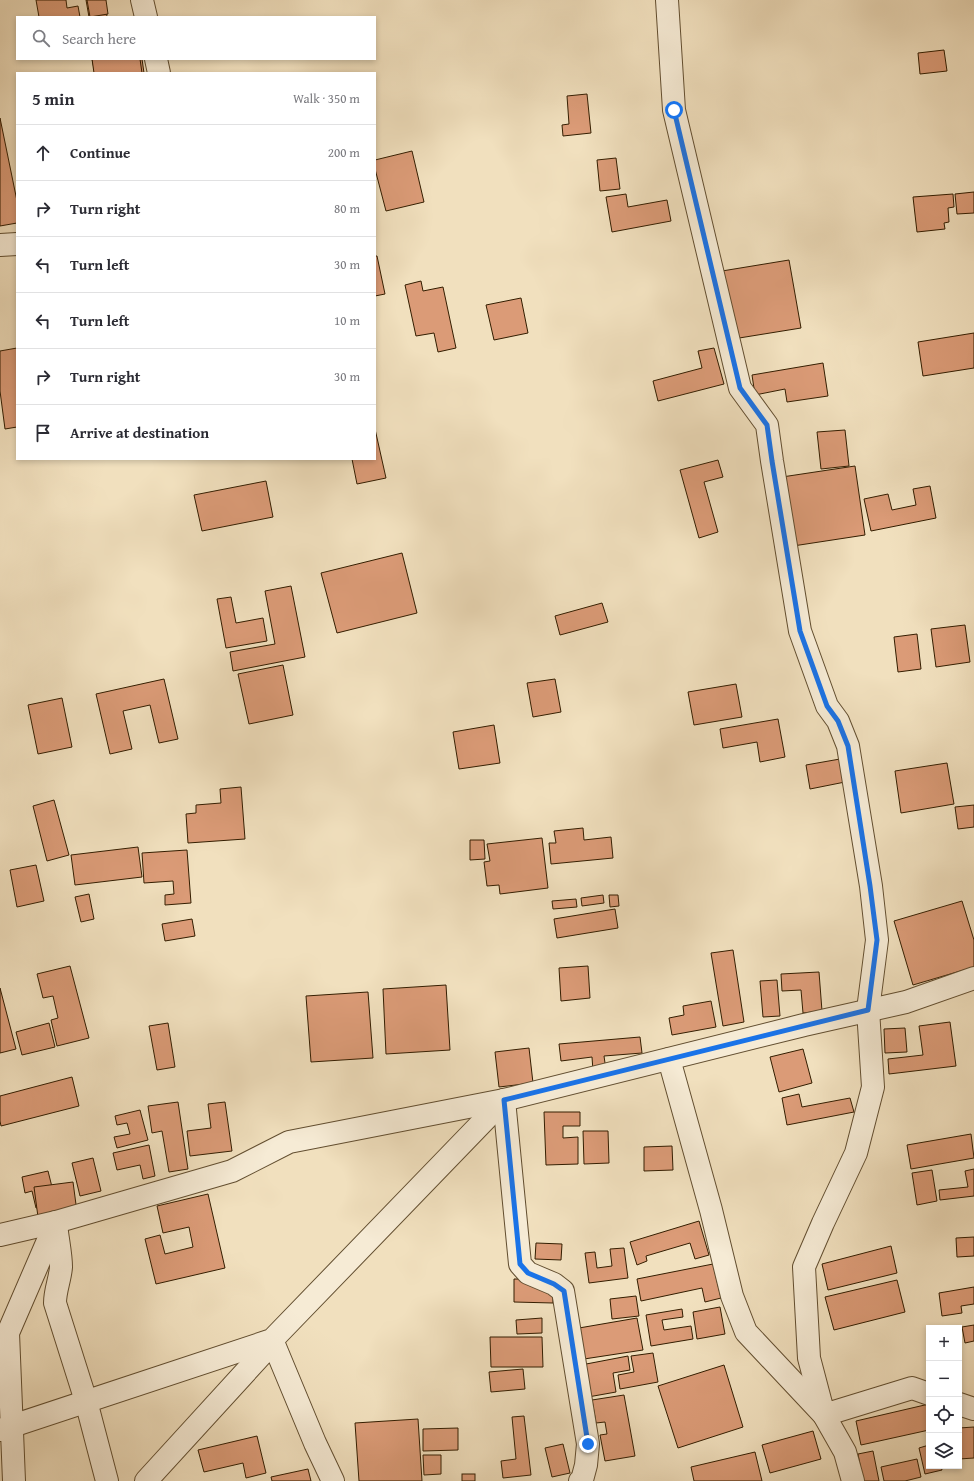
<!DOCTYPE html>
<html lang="en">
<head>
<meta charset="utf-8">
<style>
  :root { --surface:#fff; --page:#f2f2f3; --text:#2b2b33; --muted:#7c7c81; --line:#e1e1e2 }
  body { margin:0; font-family:"Gentium Book Plus",serif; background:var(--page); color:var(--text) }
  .controls { position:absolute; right:12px; bottom:12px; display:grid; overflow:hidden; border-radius:0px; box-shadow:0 2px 6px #0003 }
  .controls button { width:36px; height:36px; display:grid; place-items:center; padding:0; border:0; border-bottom:1px solid var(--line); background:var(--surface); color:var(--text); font:20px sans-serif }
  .stop { position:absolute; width:12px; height:12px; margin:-9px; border:3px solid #1a73e8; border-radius:50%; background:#fff }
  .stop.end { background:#1a73e8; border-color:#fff; box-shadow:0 1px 4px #0008 }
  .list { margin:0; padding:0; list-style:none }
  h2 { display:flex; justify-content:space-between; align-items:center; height:52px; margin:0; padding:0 16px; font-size:17px }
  h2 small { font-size:13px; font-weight:400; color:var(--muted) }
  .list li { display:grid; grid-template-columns:26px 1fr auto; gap:12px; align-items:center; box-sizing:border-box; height:56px; padding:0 16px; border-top:1px solid var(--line) }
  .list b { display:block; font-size:15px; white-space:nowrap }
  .list em { font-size:13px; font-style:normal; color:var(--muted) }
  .icon { flex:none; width:22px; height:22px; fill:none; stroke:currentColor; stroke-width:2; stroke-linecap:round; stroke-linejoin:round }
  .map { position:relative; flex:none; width:974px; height:1481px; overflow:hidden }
  .search { position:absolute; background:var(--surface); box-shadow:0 2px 6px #0003; left:16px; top:16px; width:360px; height:44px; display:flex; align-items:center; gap:10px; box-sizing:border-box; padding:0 14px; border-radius:0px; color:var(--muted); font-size:15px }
  .panel { position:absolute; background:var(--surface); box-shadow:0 2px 6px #0003; left:16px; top:72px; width:360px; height:388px; border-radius:0px }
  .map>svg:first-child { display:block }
  .building { fill:#db9b77; stroke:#331d00 }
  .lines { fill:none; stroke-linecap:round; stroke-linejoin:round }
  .minor-casing { stroke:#624e30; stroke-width:24 }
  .minor { stroke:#f6ebd5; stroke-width:22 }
  .route { stroke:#1a73e8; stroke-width:5 }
</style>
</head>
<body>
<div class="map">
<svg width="974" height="1481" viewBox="0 0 974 1481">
  <rect width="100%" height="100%" fill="#f1e0be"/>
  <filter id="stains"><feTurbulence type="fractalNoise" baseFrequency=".005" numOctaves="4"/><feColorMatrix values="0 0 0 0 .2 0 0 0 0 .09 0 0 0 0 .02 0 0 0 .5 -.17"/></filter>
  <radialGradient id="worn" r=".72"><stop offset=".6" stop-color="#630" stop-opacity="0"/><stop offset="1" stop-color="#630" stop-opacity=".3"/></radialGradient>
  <g class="building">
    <path d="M36 0H66L67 8 78 6 80 17H39Z"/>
    <path d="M86 0H105L107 17H89Z"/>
    <path d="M87 0H106L108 14 90 17Z"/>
    <path d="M944 50 947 71 920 74 918 53Z"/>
    <path d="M92 59H142L144 73H95Z"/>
    <path d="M92 59H140L142 73H94Z"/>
    <path d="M587 94 591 133 563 136 562 125 569 124 567 96Z"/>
    <path d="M0 118 17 201V223L0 226Z"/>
    <path d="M412 151 424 202 386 211 375 169V160Z"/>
    <path d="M616 158 620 189 600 191 597 160Z"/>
    <path d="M974 192V213L957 214 955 194Z"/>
    <path d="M626 194 628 207 667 200 671 221 612 232 606 197Z"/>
    <path d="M953 194 954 207 948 208 949 222 944 223 945 229 917 232 913 197Z"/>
    <path d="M375 256H377L385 294 375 296Z"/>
    <path d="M789 260 801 328 733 339 722 271Z"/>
    <path d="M421 281 423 291 443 287 456 348 438 352 434 333 416 336 405 285Z"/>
    <path d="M521 298 528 333 494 340 486 305Z"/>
    <path d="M974 333V368L923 376 918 342Z"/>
    <path d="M17 348V427L5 429 0 391V351Z"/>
    <path d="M714 348 724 384 658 401 653 381 702 368 698 351Z"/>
    <path d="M823 363 828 396 787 402 785 389 755 395 752 375Z"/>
    <path d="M375 429 386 478 357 484 352 459H375Z"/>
    <path d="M845 430 849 466 821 469 817 432Z"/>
    <path d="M718 460 723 477 704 482 718 532 699 538 680 470Z"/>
    <path d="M855 466 865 535 793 546 782 477Z"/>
    <path d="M266 481 273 517 202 531 194 495Z"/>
    <path d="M930 486 936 518 871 531 864 499 888 494 892 510 916 505 913 489Z"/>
    <path d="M402 553 417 613 337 633 321 573Z"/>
    <path d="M291 586 305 657 233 671 230 652 275 644 265 591Z"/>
    <path d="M231 597 236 623 263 618 267 641 226 648 217 599Z"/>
    <path d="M602 603 608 622 560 635 555 616Z"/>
    <path d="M965 625 970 662 936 667 931 629Z"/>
    <path d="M917 634 921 669 898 672 894 637Z"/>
    <path d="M283 665 293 715 249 724 238 674Z"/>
    <path d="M164 679 178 739 159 743 150 705 123 711 132 749 110 754 96 694Z"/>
    <path d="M555 679 561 712 533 717 527 683Z"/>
    <path d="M736 684 742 717 694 725 688 692Z"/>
    <path d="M62 698 72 747 38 754 28 705Z"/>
    <path d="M778 719 785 757 760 762 757 742 723 748 720 729Z"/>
    <path d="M494 725 500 763 459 769 453 732Z"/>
    <path d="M840 759 845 782 810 789 806 765Z"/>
    <path d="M947 763 954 804 901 813 895 771Z"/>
    <path d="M241 787 245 839 188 843 186 814 196 813V805L221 803 220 789Z"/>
    <path d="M54 800 69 855 47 861 33 806Z"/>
    <path d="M974 805V827L958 829 955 807Z"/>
    <path d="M583 828 584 840 611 837 613 858 551 864 549 843H556L554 831Z"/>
    <path d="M542 838 548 888 500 894 499 885 487 886 484 862 490 861 487 844Z"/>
    <path d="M470 840H484L485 859 470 860Z"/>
    <path d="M138 847 142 877 75 885 71 855Z"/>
    <path d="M187 850 191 903 165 905V895L174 894 173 881 144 883 142 853Z"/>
    <path d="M36 865 44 901 17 907 10 870Z"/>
    <path d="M89 894 94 919 81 922 75 897Z"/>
    <path d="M603 895 604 903 582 906 581 898Z"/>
    <path d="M609 895H618L619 906 610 907Z"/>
    <path d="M576 899 577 907 553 909 552 901Z"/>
    <path d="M962 901 974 940V967L913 985 894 921Z"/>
    <path d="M615 909 618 928 557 938 554 919Z"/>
    <path d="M192 919 195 936 165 941 162 924Z"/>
    <path d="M733 950 744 1022 723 1026 711 953Z"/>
    <path d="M70 966 89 1038 57 1046 51 1020 58 1018 53 996 43 998 37 974Z"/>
    <path d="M588 966 590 998 561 1001 559 968Z"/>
    <path d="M819 972 822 1011 803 1013 801 990 782 991 781 974Z"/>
    <path d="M777 980 780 1016 763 1017 760 981Z"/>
    <path d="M446 985 450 1050 386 1054 383 989Z"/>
    <path d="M0 988 16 1049 0 1053Z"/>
    <path d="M368 992 373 1058 311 1062 306 996Z"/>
    <path d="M711 1001 716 1027 672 1035 669 1018 684 1015 683 1006Z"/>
    <path d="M950 1022 956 1066 889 1074 888 1059 923 1055 919 1026Z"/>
    <path d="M49 1023 55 1047 22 1055 16 1032Z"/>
    <path d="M168 1023 175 1067 157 1070 149 1026Z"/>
    <path d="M905 1028 907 1052 885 1053 884 1029Z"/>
    <path d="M640 1037 642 1053 604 1056 606 1070 593 1071 592 1057 561 1061 559 1044Z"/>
    <path d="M529 1048 533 1083 499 1087 495 1052Z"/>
    <path d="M803 1049 812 1083 779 1092 770 1057Z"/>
    <path d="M72 1077 79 1106 1 1126 0 1121V1096Z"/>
    <path d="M799 1094 802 1107 850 1098 854 1112 787 1125 782 1098Z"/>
    <path d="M178 1102 188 1169 169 1172 162 1131 152 1133 148 1106Z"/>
    <path d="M225 1102 232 1151 190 1156 187 1131 211 1128 208 1104Z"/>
    <path d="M140 1110 148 1140 117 1148 114 1137 130 1134 127 1123 117 1125 115 1116Z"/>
    <path d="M544 1112H580V1126H563V1138L578 1137V1164L546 1165Z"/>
    <path d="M583 1131H608L609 1163 584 1164Z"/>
    <path d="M971 1134 974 1158 911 1169 907 1145Z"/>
    <path d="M149 1145 155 1176 143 1179 140 1165 117 1170 113 1153Z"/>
    <path d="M672 1146 673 1170 644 1171V1147Z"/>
    <path d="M93 1158 101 1191 80 1196 72 1163Z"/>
    <path d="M974 1169V1196L940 1200 939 1190 968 1187 965 1171Z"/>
    <path d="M932 1170 937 1201 917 1205 912 1173Z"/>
    <path d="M48 1171 56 1203 36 1208 32 1191 25 1193 22 1177Z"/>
    <path d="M73 1182 77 1212 38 1217 34 1187Z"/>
    <path d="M208 1194 225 1268 156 1284 145 1239 160 1235 165 1254 193 1247 189 1227 163 1233 157 1206Z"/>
    <path d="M699 1221 709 1255 695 1259 690 1243 646 1256 647 1261 637 1265 630 1242Z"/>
    <path d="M974 1237V1256L957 1257 956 1238Z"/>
    <path d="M536 1243 562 1244 561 1260 535 1259Z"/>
    <path d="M891 1246 897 1273 828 1290 822 1264Z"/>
    <path d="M624 1248 628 1278 589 1283 585 1253 595 1252 597 1268 612 1266 610 1249Z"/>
    <path d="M713 1264 721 1298 705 1302 702 1288 641 1301 637 1279Z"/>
    <path d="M514 1279H553V1303L514 1302Z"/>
    <path d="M897 1280 905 1312 834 1330 825 1297Z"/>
    <path d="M974 1287V1304L961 1306 962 1313 942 1316 939 1293Z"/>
    <path d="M636 1296 639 1316 612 1319 610 1299Z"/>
    <path d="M720 1307 725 1334 697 1339 693 1312Z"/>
    <path d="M682 1309 683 1317 662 1320 664 1330 691 1326 693 1339 651 1346 646 1315Z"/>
    <path d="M542 1318V1333L517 1334 516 1320Z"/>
    <path d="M637 1318 643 1350 584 1359 579 1328Z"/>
    <path d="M974 1325V1341L965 1343 962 1327Z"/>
    <path d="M490 1337H542L543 1367H491Z"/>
    <path d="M653 1353 658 1382 620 1389 618 1375 634 1372 631 1356Z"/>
    <path d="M628 1356 630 1370 613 1373 616 1392 588 1397 581 1365Z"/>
    <path d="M724 1365 743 1427 678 1448 658 1386Z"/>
    <path d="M523 1369 525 1389 491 1392 489 1372Z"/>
    <path d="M624 1395 635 1456 605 1461 600 1435 607 1434 605 1422 596 1423 592 1400Z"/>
    <path d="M929 1404V1430L861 1445 856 1421Z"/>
    <path d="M524 1416 531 1475 503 1478 501 1461 516 1459 512 1417Z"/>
    <path d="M418 1419 422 1481H359L355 1423Z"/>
    <path d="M974 1427V1458L959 1459V1428Z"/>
    <path d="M458 1428V1450L423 1451V1429Z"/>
    <path d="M813 1431 821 1459 770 1473 762 1445Z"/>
    <path d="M257 1436 266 1473 246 1478 243 1463 204 1472 198 1450Z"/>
    <path d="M563 1444 570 1473 552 1477 545 1448Z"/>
    <path d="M929 1445V1466H941L942 1470 925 1474 919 1448Z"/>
    <path d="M873 1451 879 1481H863L858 1454Z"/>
    <path d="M755 1452 762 1481H694L691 1467Z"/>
    <path d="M423 1455H441V1474L424 1475Z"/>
    <path d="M917 1459 921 1477 905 1481H884L881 1467Z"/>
    <path d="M308 1469 311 1481H272L271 1477Z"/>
    <rect x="462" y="1474" width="13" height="7"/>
  </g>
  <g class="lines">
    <g class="minor-casing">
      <g id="minor">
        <path d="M142 0 146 17"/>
        <path d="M667 0 674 110 740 388 767 425 772 461 800 631 827 706 838 721 848 746 871 886 877 940 868 1010 873 1087 856 1153 823 1223 804 1267 809 1358 824 1415 912 1388 929 1394"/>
        <path d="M156 59 159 73"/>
        <path d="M0 245 17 244"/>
        <path d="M669 1059 711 1210 732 1296 746 1332 824 1415 845 1452 853 1481"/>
        <path d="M504 1100 520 1264 528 1273 554 1284 563 1291 588 1444 586 1465 582 1480 580 1481"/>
        <path d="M56 1223C57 1237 61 1253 61 1267 60 1280 55 1290 55 1303L86 1401 107 1481"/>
        <path d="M0 1235 56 1222 232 1171 289 1142 504 1100 804 1025 906 1002 974 978"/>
        <path d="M959 1404 974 1409"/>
        <path d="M0 1430 272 1340 504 1100"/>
        <path d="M14 1481 8 1333 56 1222"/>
        <path d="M146 1481 273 1342 315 1443 333 1481"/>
      </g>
    </g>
    <use href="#minor" class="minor"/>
  </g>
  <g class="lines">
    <path class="route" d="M588 1444 564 1291 554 1284 528 1273 520 1264 504 1100 868 1010 877 940 870 886 848 746 838 721 827 706 800 631 772 461 767 425 740 388 674 110"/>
  </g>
  <rect width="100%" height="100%" filter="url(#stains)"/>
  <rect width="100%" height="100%" fill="url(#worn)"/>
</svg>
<div class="controls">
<button>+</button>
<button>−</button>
<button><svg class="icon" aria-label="locate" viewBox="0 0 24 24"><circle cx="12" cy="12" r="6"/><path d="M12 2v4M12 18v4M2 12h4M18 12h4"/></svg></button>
<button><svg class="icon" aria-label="layers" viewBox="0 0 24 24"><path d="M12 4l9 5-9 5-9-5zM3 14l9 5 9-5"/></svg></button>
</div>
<div class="stop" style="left:674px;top:110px"></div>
<div class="stop end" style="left:588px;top:1444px"></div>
<div class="search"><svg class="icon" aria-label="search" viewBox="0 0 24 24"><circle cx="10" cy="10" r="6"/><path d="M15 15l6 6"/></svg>Search here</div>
<section class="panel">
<h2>5 min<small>Walk · 350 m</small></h2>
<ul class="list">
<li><svg class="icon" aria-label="ahead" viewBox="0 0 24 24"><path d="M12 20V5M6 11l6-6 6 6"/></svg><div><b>Continue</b></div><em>200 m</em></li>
<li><svg class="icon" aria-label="right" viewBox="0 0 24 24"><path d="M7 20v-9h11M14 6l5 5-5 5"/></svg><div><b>Turn right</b></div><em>80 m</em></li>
<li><svg class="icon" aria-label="left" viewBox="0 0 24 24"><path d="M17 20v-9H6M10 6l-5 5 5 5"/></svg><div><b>Turn left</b></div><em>30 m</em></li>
<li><svg class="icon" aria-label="left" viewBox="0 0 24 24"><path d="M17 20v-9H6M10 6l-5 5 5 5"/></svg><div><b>Turn left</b></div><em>10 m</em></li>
<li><svg class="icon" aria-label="right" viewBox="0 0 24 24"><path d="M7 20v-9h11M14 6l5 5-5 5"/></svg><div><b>Turn right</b></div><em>30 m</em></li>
<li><svg class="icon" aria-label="arrive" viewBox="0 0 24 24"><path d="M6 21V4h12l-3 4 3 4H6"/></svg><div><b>Arrive at destination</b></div></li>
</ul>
</section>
</div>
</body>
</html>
